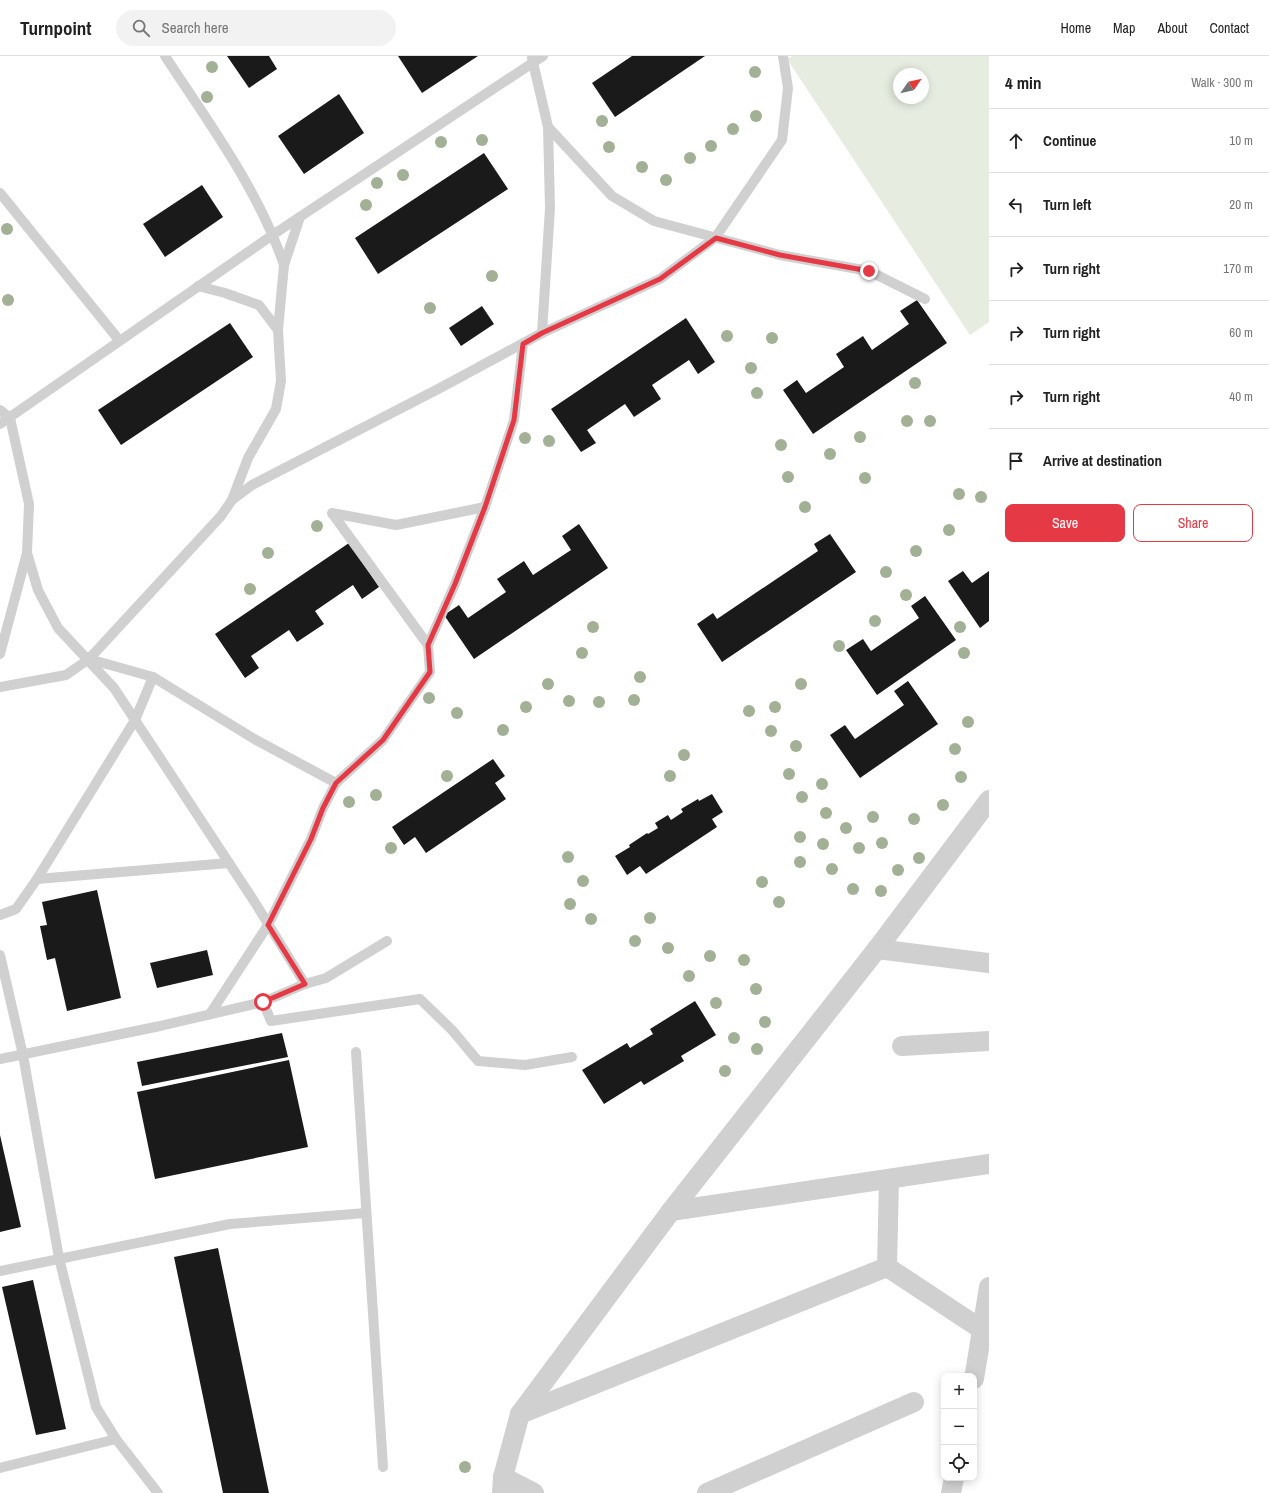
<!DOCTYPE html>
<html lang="en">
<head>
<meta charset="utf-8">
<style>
  :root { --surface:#fff; --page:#f2f2f2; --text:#222; --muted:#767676; --line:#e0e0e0; --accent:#e63946 }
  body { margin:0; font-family:"Archivo Narrow",sans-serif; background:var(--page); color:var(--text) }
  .controls { position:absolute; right:12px; bottom:12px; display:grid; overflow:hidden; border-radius:8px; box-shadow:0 2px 10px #0003 }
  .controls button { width:36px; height:36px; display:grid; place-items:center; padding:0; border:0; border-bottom:1px solid var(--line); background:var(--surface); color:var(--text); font:20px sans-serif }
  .compass { position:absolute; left:893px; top:12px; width:36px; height:36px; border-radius:50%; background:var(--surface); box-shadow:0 2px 10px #0003; rotate:56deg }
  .stop { position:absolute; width:12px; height:12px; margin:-9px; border:3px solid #e63946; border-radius:50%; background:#fff }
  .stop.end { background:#e63946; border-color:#fff; box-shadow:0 1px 4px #0008 }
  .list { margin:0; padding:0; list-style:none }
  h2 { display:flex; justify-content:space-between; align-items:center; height:52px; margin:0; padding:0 16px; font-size:17px }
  h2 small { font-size:13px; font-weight:400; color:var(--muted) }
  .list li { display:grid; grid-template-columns:26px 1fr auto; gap:12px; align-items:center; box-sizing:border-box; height:64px; padding:0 16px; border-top:1px solid var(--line) }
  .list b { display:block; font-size:15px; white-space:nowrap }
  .list em { font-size:13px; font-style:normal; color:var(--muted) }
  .actions { display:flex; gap:8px; padding:12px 16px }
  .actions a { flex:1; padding:9px 0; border:1px solid var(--accent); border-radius:8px; text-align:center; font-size:14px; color:var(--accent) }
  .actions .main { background:var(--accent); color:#fff }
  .icon { flex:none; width:22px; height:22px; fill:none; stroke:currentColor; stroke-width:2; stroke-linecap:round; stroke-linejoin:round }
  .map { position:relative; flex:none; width:989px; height:1437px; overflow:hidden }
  header { display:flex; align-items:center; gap:24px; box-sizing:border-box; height:56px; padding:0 20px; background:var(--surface); border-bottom:1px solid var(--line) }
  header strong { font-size:19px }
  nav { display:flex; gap:22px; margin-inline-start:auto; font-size:14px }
  .search { width:280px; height:36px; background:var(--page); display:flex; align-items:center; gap:10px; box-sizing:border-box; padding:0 14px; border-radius:22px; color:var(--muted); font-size:15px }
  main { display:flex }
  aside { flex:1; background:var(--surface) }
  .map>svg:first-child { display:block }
  .green { fill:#e6ecdf; fill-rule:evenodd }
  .building { fill:#1a1a1a }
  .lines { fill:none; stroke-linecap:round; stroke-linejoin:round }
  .service { stroke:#d0d0d0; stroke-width:10 }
  .minor { stroke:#d0d0d0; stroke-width:20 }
  .tree { fill:#a2b095 }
  .route { stroke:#e63946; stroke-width:5 }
</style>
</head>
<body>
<header>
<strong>Turnpoint</strong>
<div class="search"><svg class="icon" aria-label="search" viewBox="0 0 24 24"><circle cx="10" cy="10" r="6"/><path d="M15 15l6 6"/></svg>Search here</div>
<nav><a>Home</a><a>Map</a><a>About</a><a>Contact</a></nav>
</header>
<main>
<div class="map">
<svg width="989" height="1437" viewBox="0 0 989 1437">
  <rect width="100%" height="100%" fill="#fff"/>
  <path class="green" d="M792 0H989V266L970 279 787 3ZM899 18H923V42H899Z"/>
  <g class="building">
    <path d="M227 0H269L277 13 249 32Z"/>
    <path d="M398 0H478L422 37Z"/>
    <path d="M632 0H705L615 61 592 27Z"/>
    <path d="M339 38 364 77 304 118 278 80Z"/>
    <path d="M484 97 508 133 378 218 355 182Z"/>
    <path d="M202 129 223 161 165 201 143 168Z"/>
    <path d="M917 244 947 287 813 378 783 334 797 324 806 337 844 311 836 298 863 280 872 294 909 268 900 255Z"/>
    <path d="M482 250 494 268 461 290 449 272Z"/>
    <path d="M686 262 715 306 698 318 689 304 652 329 661 343 634 361 625 348 587 374 596 387 581 396 551 353Z"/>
    <path d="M230 267 253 301 121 389 98 354Z"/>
    <path d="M579 468 608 512 474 603 444 559 459 549 468 562 506 536 497 523 524 505 533 519 571 494 562 480Z"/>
    <path d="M830 478 856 516 722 606 697 568 713 557 717 563 818 495 814 488Z"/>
    <path d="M349 487 379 531 362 543 353 529 315 555 324 568 297 586 289 574 251 600 259 612 245 622 215 578Z"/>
    <path d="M963 515 972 527 989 515V565L980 572 948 525Z"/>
    <path d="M925 540 956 584 877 639 846 594 863 583 871 595 919 562 911 550Z"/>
    <path d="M908 625 938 668 860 722 830 679 845 669 855 683 904 649 894 635Z"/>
    <path d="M493 703 505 720 495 727 506 743 426 797 415 781 404 789 392 771Z"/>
    <path d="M712 738 723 756 712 763 717 771 646 818 640 810 627 819 615 800 630 791 629 789 647 777 648 778 658 772 655 767 668 759 671 764 683 756 681 753 698 743 699 745Z"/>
    <path d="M97 834 121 942 67 955 55 902 47 904 40 870 47 869 42 846Z"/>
    <path d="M207 894 213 919 157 932 150 907Z"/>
    <path d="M695 945 716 979 681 1000 684 1005 644 1029 641 1025 604 1048 582 1014 627 987 630 992 653 978 650 973Z"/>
    <path d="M282 977 288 1001 142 1030 137 1006Z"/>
    <path d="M289 1004 308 1091 155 1123 137 1036Z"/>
    <path d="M0 1079 21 1171 0 1176Z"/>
    <path d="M218 1192 269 1437H223L174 1201Z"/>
    <path d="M33 1224 66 1373 36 1379 2 1231Z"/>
  </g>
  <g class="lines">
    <g class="service">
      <path d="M165 0C209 67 258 133 284 209"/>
      <path d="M532 2 548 71 550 152 542 277"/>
      <path d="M548 71 612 140 654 165 780 199 869 215 925 243"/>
      <path d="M0 137 119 284"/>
      <path d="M198 230 225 237 259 249 278 274"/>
      <path d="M0 354 10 362 29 448 27 497 38 534 58 572 114 632 254 845 305 928"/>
      <path d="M0 368 274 178 543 0"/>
      <path d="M232 444 252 429 442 331 542 277 660 223 715 182 782 84 788 32 783 0"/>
      <path d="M428 589 332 457 396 469 485 451"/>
      <path d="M0 598 27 497"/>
      <path d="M89 603 153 621 256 684 336 727"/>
      <path d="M0 631 66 619 89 603 221 460 232 444 248 402 276 353 281 325 278 274 284 209 300 161"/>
      <path d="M37 823 229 807"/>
      <path d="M0 859 16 853 37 823 135 664 153 621"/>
      <path d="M0 899 23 999 59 1202 96 1351 116 1383 158 1437"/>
      <path d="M263 946 271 965 420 943 452 974 478 1005 525 1009 572 1001"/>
      <path d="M210 958 268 869 311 783 323 752 336 727 383 684 430 616 428 589 455 528 485 451 514 364 523 288"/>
      <path d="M356 996 383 1411"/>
      <path d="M0 1003 160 970 263 946 305 928 326 922 387 885"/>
      <path d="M0 1215 230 1168 366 1157"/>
      <path d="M0 1412 116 1383"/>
    </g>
    <g class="minor">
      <path d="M877 893 989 907"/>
      <path d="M902 990 989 985"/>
      <path d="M671 1155 989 1108"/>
      <path d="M887 1211 981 1273"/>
      <path d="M887 1211 889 1123"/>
      <path d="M974 1323 989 1231"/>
      <path d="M520 1358 887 1211"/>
      <path d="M503 1421 534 1437"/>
      <path d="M502 1437 503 1421 520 1358 671 1155 877 893 989 744"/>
      <path d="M707 1437 914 1346"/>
      <path d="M951 1437 954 1422"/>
    </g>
  </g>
  <g class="tree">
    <circle cx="212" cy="11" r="6"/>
    <circle cx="755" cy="16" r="6"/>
    <circle cx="207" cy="41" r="6"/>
    <circle cx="756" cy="60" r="6"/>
    <circle cx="602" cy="65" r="6"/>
    <circle cx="733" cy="73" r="6"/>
    <circle cx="482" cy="84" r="6"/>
    <circle cx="441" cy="86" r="6"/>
    <circle cx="711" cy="90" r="6"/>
    <circle cx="609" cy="91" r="6"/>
    <circle cx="690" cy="102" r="6"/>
    <circle cx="642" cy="111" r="6"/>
    <circle cx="403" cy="119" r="6"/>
    <circle cx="666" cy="124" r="6"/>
    <circle cx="377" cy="127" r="6"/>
    <circle cx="366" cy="149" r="6"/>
    <circle cx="7" cy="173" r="6"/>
    <circle cx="492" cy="220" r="6"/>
    <circle cx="8" cy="244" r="6"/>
    <circle cx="430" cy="252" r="6"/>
    <circle cx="727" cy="280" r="6"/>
    <circle cx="772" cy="282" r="6"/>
    <circle cx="751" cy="312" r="6"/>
    <circle cx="915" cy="327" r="6"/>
    <circle cx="757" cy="337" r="6"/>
    <circle cx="907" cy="365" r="6"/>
    <circle cx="930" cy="365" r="6"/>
    <circle cx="860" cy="381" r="6"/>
    <circle cx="525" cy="382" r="6"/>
    <circle cx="549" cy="385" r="6"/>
    <circle cx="781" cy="389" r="6"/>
    <circle cx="830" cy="398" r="6"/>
    <circle cx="788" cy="421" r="6"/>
    <circle cx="865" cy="422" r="6"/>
    <circle cx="959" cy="438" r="6"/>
    <circle cx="981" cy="441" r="6"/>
    <circle cx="805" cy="451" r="6"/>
    <circle cx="317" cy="470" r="6"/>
    <circle cx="949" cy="474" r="6"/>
    <circle cx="916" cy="495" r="6"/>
    <circle cx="268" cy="497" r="6"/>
    <circle cx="886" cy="516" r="6"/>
    <circle cx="250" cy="533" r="6"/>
    <circle cx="906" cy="539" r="6"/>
    <circle cx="875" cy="565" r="6"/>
    <circle cx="593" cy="571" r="6"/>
    <circle cx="960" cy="571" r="6"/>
    <circle cx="839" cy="590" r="6"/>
    <circle cx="582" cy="597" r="6"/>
    <circle cx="964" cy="597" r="6"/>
    <circle cx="640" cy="621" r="6"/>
    <circle cx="548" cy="628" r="6"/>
    <circle cx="801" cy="628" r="6"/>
    <circle cx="429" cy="642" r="6"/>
    <circle cx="634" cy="644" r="6"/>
    <circle cx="569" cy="645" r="6"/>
    <circle cx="599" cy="646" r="6"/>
    <circle cx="526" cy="651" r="6"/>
    <circle cx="775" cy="651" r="6"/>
    <circle cx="749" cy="655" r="6"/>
    <circle cx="457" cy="657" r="6"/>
    <circle cx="968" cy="666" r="6"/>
    <circle cx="503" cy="674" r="6"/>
    <circle cx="771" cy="675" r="6"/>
    <circle cx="796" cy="690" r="6"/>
    <circle cx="955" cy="693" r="6"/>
    <circle cx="684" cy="699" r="6"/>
    <circle cx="789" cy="718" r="6"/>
    <circle cx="447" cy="720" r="6"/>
    <circle cx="670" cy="720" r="6"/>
    <circle cx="961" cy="721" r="6"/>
    <circle cx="822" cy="728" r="6"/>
    <circle cx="376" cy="739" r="6"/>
    <circle cx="802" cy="741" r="6"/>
    <circle cx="349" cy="746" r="6"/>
    <circle cx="943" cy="749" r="6"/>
    <circle cx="826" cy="757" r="6"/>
    <circle cx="873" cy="761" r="6"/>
    <circle cx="914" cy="763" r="6"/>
    <circle cx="846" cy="772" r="6"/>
    <circle cx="800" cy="781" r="6"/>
    <circle cx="882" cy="787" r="6"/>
    <circle cx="823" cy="788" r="6"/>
    <circle cx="391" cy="792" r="6"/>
    <circle cx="859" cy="792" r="6"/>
    <circle cx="568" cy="801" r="6"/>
    <circle cx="919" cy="802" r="6"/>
    <circle cx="800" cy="806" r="6"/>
    <circle cx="832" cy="813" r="6"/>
    <circle cx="898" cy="814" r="6"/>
    <circle cx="583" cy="825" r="6"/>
    <circle cx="762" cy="826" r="6"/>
    <circle cx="853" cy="833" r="6"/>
    <circle cx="881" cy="835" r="6"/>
    <circle cx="779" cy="846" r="6"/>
    <circle cx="570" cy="848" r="6"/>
    <circle cx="650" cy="862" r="6"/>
    <circle cx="591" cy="863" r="6"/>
    <circle cx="635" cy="885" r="6"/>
    <circle cx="668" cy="892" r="6"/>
    <circle cx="710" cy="900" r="6"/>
    <circle cx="744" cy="904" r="6"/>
    <circle cx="689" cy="920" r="6"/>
    <circle cx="756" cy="933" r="6"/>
    <circle cx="716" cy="947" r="6"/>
    <circle cx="765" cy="966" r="6"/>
    <circle cx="734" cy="982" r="6"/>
    <circle cx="757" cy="993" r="6"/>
    <circle cx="725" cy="1015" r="6"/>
    <circle cx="465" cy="1411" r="6"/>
  </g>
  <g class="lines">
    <path class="route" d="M263 946 305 928 268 869 311 783 323 752 336 727 383 684 430 616 428 589 455 528 485 451 514 364 523 288 542 277 660 223 716 182 780 199 869 215"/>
  </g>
</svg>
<div class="controls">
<button>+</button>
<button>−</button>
<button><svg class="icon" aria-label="locate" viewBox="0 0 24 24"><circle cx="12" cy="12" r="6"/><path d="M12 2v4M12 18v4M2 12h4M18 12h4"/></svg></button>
</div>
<svg class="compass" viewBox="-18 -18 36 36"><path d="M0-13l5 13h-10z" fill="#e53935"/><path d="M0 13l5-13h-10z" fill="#767676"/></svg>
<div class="stop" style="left:263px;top:946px"></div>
<div class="stop end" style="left:869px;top:215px"></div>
</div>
<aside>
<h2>4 min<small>Walk · 300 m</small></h2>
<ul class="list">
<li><svg class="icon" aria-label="ahead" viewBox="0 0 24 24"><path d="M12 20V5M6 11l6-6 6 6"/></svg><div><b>Continue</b></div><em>10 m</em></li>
<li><svg class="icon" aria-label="left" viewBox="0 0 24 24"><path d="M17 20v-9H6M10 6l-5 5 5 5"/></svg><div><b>Turn left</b></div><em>20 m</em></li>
<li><svg class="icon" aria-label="right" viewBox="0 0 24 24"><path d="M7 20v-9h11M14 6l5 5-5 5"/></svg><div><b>Turn right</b></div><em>170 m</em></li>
<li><svg class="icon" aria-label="right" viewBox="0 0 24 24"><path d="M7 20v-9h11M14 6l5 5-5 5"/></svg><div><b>Turn right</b></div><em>60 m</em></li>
<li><svg class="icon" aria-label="right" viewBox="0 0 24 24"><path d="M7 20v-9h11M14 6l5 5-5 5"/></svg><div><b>Turn right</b></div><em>40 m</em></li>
<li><svg class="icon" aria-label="arrive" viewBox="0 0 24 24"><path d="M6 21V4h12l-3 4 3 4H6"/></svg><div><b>Arrive at destination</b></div></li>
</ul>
<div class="actions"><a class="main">Save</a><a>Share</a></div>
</aside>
</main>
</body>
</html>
